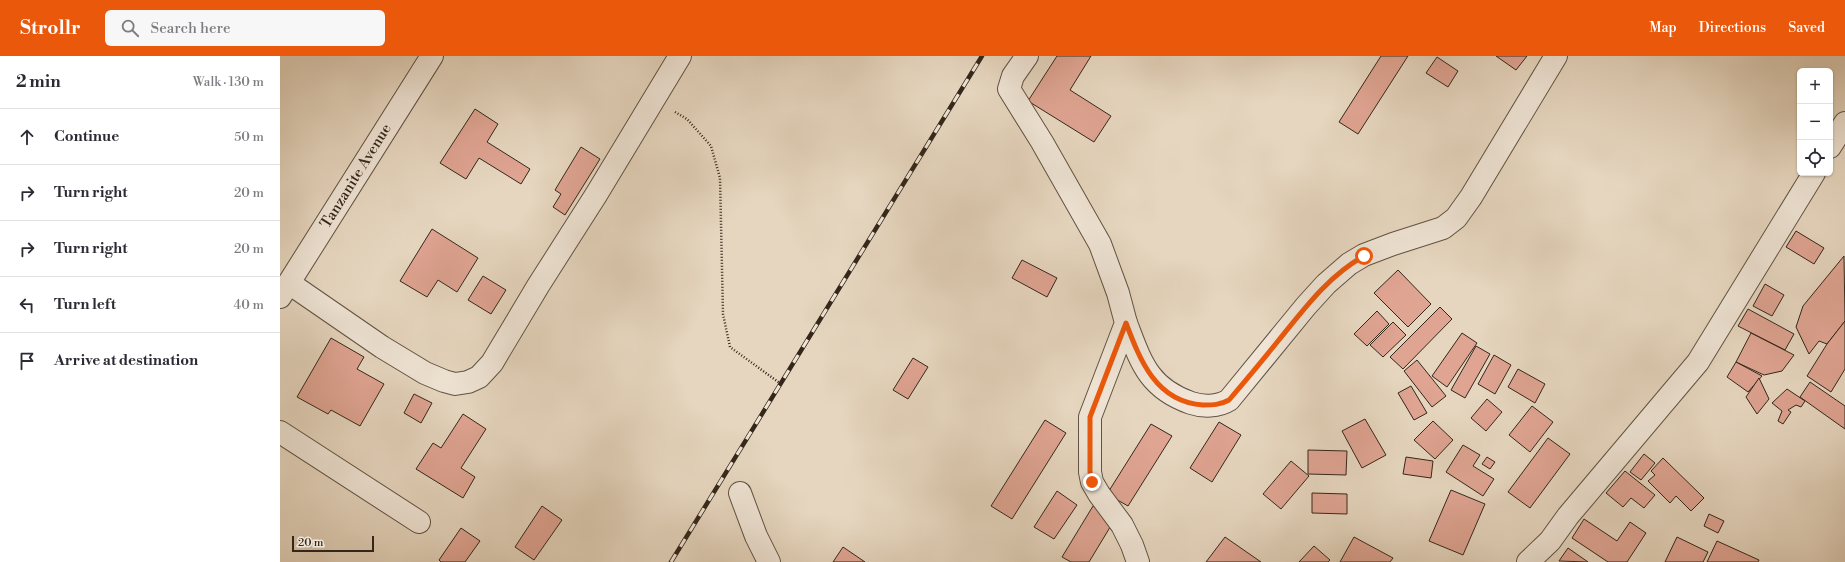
<!DOCTYPE html>
<html lang="en">
<head>
<meta charset="utf-8">
<style>
  :root { --surface:#fff; --page:#f7f7f7; --text:#2b2b33; --muted:#7c7c81; --line:#e1e1e2; --accent:#ea580c }
  body { margin:0; font-family:"Libre Bodoni",serif; background:var(--page); color:var(--text) }
  .controls { position:absolute; right:12px; top:12px; display:grid; overflow:hidden; border-radius:6px; box-shadow:0 1px 3px #0004 }
  .controls button { width:36px; height:36px; display:grid; place-items:center; padding:0; border:0; border-bottom:1px solid var(--line); background:var(--surface); color:var(--text); font:20px sans-serif }
  .scale { position:absolute; left:12px; bottom:10px; width:82px; box-sizing:border-box; padding-left:4px; border:2px solid #34271a; border-top:0; font-size:11px; line-height:14px; white-space:nowrap; color:#34271a; -webkit-text-stroke:3px #efe4d5; paint-order:stroke }
  .stop { position:absolute; width:12px; height:12px; margin:-9px; border:3px solid #ea580c; border-radius:50%; background:#fff }
  .stop.end { background:#ea580c; border-color:#fff; box-shadow:0 1px 4px #0008 }
  .list { margin:0; padding:0; list-style:none }
  h2 { display:flex; justify-content:space-between; align-items:center; height:52px; margin:0; padding:0 16px; font-size:17px }
  h2 small { font-size:13px; font-weight:400; color:var(--muted) }
  .list li { display:grid; grid-template-columns:26px 1fr auto; gap:12px; align-items:center; box-sizing:border-box; height:56px; padding:0 16px; border-top:1px solid var(--line) }
  .list b { display:block; font-size:15px; white-space:nowrap }
  .list em { font-size:13px; font-style:normal; color:var(--muted) }
  .icon { flex:none; width:22px; height:22px; fill:none; stroke:currentColor; stroke-width:2; stroke-linecap:round; stroke-linejoin:round }
  .map { position:relative; flex:none; width:1565px; height:506px; overflow:hidden }
  header { display:flex; align-items:center; gap:24px; box-sizing:border-box; height:56px; padding:0 20px; background:var(--accent); color:#fff }
  header strong { font-size:19px }
  nav { display:flex; gap:22px; margin-inline-start:auto; font-size:14px }
  .search { width:280px; height:36px; background:var(--page); display:flex; align-items:center; gap:10px; box-sizing:border-box; padding:0 14px; border-radius:6px; color:var(--muted); font-size:15px }
  main { display:flex }
  aside { flex:1; background:var(--surface) }
  .map>svg:first-child { display:block }
  .building { fill:#dfa492; stroke:#34271a }
  .lines { fill:none; stroke-linecap:round; stroke-linejoin:round }
  .minor-casing { stroke:#605343; stroke-width:24 }
  .path { stroke:#34271a; stroke-width:2.5; stroke-dasharray:1 2; stroke-linecap:butt }
  .minor { stroke:#efe4d5; stroke-width:22 }
  .rail-casing { stroke:#34271a; stroke-width:4.5 }
  .rail { stroke:#efe4d5; stroke-width:3; stroke-dasharray:9; stroke-linecap:butt }
  .route { stroke:#ea580c; stroke-width:5 }
  .labels { text-anchor:middle; dominant-baseline:central; stroke-width:3; stroke-linejoin:round; paint-order:stroke }
  .street-label { font-size:15px; fill:#34271a; stroke:#efe4d5 }
</style>
</head>
<body>
<header>
<strong>Strollr</strong>
<div class="search"><svg class="icon" aria-label="search" viewBox="0 0 24 24"><circle cx="10" cy="10" r="6"/><path d="M15 15l6 6"/></svg>Search here</div>
<nav><a>Map</a><a>Directions</a><a>Saved</a></nav>
</header>
<main>
<aside>
<h2>2 min<small>Walk · 130 m</small></h2>
<ul class="list">
<li><svg class="icon" aria-label="ahead" viewBox="0 0 24 24"><path d="M12 20V5M6 11l6-6 6 6"/></svg><div><b>Continue</b></div><em>50 m</em></li>
<li><svg class="icon" aria-label="right" viewBox="0 0 24 24"><path d="M7 20v-9h11M14 6l5 5-5 5"/></svg><div><b>Turn right</b></div><em>20 m</em></li>
<li><svg class="icon" aria-label="right" viewBox="0 0 24 24"><path d="M7 20v-9h11M14 6l5 5-5 5"/></svg><div><b>Turn right</b></div><em>20 m</em></li>
<li><svg class="icon" aria-label="left" viewBox="0 0 24 24"><path d="M17 20v-9H6M10 6l-5 5 5 5"/></svg><div><b>Turn left</b></div><em>40 m</em></li>
<li><svg class="icon" aria-label="arrive" viewBox="0 0 24 24"><path d="M6 21V4h12l-3 4 3 4H6"/></svg><div><b>Arrive at destination</b></div></li>
</ul>
</aside>
<div class="map">
<svg width="1565" height="506" viewBox="0 0 1565 506">
  <rect width="100%" height="100%" fill="#e6d6bf"/>
  <filter id="stains"><feTurbulence type="fractalNoise" baseFrequency=".005" numOctaves="4"/><feColorMatrix values="0 0 0 0 .2 0 0 0 0 .09 0 0 0 0 .02 0 0 0 .5 -.17"/></filter>
  <radialGradient id="worn" r=".72"><stop offset=".6" stop-color="#630" stop-opacity="0"/><stop offset="1" stop-color="#630" stop-opacity=".3"/></radialGradient>
  <g class="building">
    <path d="M777 0H811L790 34 831 60 814 86 748 45Z"/>
    <path d="M1101 0H1128L1078 78 1059 66Z"/>
    <path d="M1216 0H1247L1236 14Z"/>
    <path d="M1157 1 1178 15 1168 31 1146 17Z"/>
    <path d="M195 53 218 68 207 86 250 113 241 128 199 102 186 123 160 107Z"/>
    <path d="M301 91 320 103 285 159 273 151 281 138 275 134Z"/>
    <path d="M152 173 198 202 177 236 158 224 147 241 120 225Z"/>
    <path d="M1516 175 1544 192 1534 208 1506 191Z"/>
    <path d="M1564 200 1565 265 1547 288 1539 285 1529 298 1516 271 1523 250Z"/>
    <path d="M742 204 777 222 767 241 732 222Z"/>
    <path d="M1118 214 1151 248 1128 271 1094 237Z"/>
    <path d="M203 220 226 234 211 258 188 244Z"/>
    <path d="M1485 228 1504 239 1492 260 1473 250Z"/>
    <path d="M1160 251 1172 263 1123 313 1110 301Z"/>
    <path d="M1468 253 1514 278 1505 294 1458 270Z"/>
    <path d="M1097 255 1109 268 1087 290 1074 278Z"/>
    <path d="M1565 265V313L1551 336 1527 320 1547 288Z"/>
    <path d="M1113 266 1126 279 1103 301 1090 289Z"/>
    <path d="M1182 277 1197 287 1167 331 1152 320Z"/>
    <path d="M1471 277 1514 299 1502 315 1484 319 1456 306Z"/>
    <path d="M51 282 84 301 77 313 104 328 80 370 51 354 48 358 17 341Z"/>
    <path d="M1196 290 1210 298 1185 342 1171 334Z"/>
    <path d="M1214 299 1231 309 1215 338 1198 328Z"/>
    <path d="M633 302 648 311 628 343 613 334Z"/>
    <path d="M1137 304 1166 340 1152 351 1124 315Z"/>
    <path d="M1456 306 1482 320 1468 336 1447 321Z"/>
    <path d="M1238 313 1265 328 1255 347 1228 331Z"/>
    <path d="M1479 322 1489 343 1477 358 1466 341Z"/>
    <path d="M1530 326 1565 350V373L1520 341Z"/>
    <path d="M1131 330 1147 357 1134 364 1118 337Z"/>
    <path d="M1507 333 1525 345 1521 351 1516 349 1508 354 1511 356 1503 368 1498 365 1502 355 1492 347Z"/>
    <path d="M134 338 152 347 141 367 124 357Z"/>
    <path d="M1207 343 1222 356 1206 375 1191 362Z"/>
    <path d="M1252 350 1273 366 1250 396 1229 379Z"/>
    <path d="M183 358 206 373 181 412 195 421 183 442 136 413 153 387 161 392Z"/>
    <path d="M1085 363 1106 399 1082 412 1062 375Z"/>
    <path d="M765 364 786 377 732 463 711 450Z"/>
    <path d="M1153 365 1173 384 1155 403 1134 384Z"/>
    <path d="M939 366 961 379 932 426 910 412Z"/>
    <path d="M871 368 892 380 848 450 827 438Z"/>
    <path d="M1268 382 1290 398 1250 452 1228 436Z"/>
    <path d="M1183 389 1200 399 1193 410 1214 423 1203 440 1166 416Z"/>
    <path d="M1028 394 1067 395 1066 419 1028 418Z"/>
    <path d="M1364 398 1375 407 1361 424 1350 416Z"/>
    <path d="M1126 401 1153 405 1151 422 1123 418Z"/>
    <path d="M1207 401 1215 406 1210 413 1202 408Z"/>
    <path d="M1383 402 1424 442 1411 455 1396 440 1390 447 1368 425 1375 419 1371 415Z"/>
    <path d="M1011 405 1029 420 1001 453 983 438Z"/>
    <path d="M1345 415 1375 439 1364 452 1351 442 1343 451 1326 437Z"/>
    <path d="M1171 434 1205 448 1183 499 1149 485Z"/>
    <path d="M777 435 797 449 774 483 754 471Z"/>
    <path d="M1032 437 1067 438V458L1032 457Z"/>
    <path d="M262 450 282 464 254 504 235 491Z"/>
    <path d="M813 450 835 463 809 506H791L782 501Z"/>
    <path d="M1429 458 1444 465 1438 477 1424 470Z"/>
    <path d="M1304 463 1337 485 1350 466 1366 477 1347 506H1328L1292 482Z"/>
    <path d="M181 472 200 485 185 506H161L159 504Z"/>
    <path d="M945 481 981 506H926Z"/>
    <path d="M1074 481 1113 502 1110 506H1060Z"/>
    <path d="M1397 481 1428 496 1423 506H1385Z"/>
    <path d="M1437 485 1479 504 1478 506H1427Z"/>
    <path d="M1034 490 1050 504 1048 506H1019Z"/>
    <path d="M563 491 585 506H553Z"/>
    <path d="M1288 492 1308 506 1279 505Z"/>
  </g>
  <g class="lines">
    <g class="minor-casing">
      <g id="minor">
        <path d="M747 0 733 20 729 33 762 86 820 188 838 237 846 267 810 361V416L812 426 819 438 842 469 852 489 858 506"/>
        <path d="M1550 91 1565 67"/>
        <path d="M9 227 102 291 145 317 164 325 175 328 188 326 199 321 212 307 258 230 316 139 400 0"/>
        <path d="M0 241 152 0"/>
        <path d="M846 267C861 306 868 332 911 347 923 351 938 351 949 344L1026 250 1046 228 1069 208 1084 199 1113 188 1163 172 1176 162 1191 141 1276 0"/>
        <path d="M0 376 139 466"/>
        <path d="M460 437 476 480 489 506"/>
        <path d="M1248 506 1270 485 1288 460 1418 306 1534 117"/>
      </g>
    </g>
    <path class="path" d="M395 56 407 63 431 90 440 122 443 258 450 291 501 328"/>
    <use href="#minor" class="minor"/>
    <g class="rail-casing">
      <path id="rail" d="M391 506 702 0"/>
    </g>
    <use href="#rail" class="rail"/>
  </g>
  <g class="lines">
    <path class="route" d="M812 426 810 416V361L846 267C860 304 876 346 923 349 933 349 940 349 949 344 966 324 982 305 998 285 1024 253 1048 220 1084 200"/>
  </g>
  <g class="labels">
    <g class="street-label">
      <text transform="translate(76 120) rotate(-58)">Tanzanite Avenue</text>
    </g>
  </g>
  <rect width="100%" height="100%" filter="url(#stains)"/>
  <rect width="100%" height="100%" fill="url(#worn)"/>
</svg>
<div class="controls">
<button>+</button>
<button>−</button>
<button><svg class="icon" aria-label="locate" viewBox="0 0 24 24"><circle cx="12" cy="12" r="6"/><path d="M12 2v4M12 18v4M2 12h4M18 12h4"/></svg></button>
</div>
<div class="scale">20 m</div>
<div class="stop" style="left:1084px;top:200px"></div>
<div class="stop end" style="left:812px;top:426px"></div>
</div>
</main>
</body>
</html>
